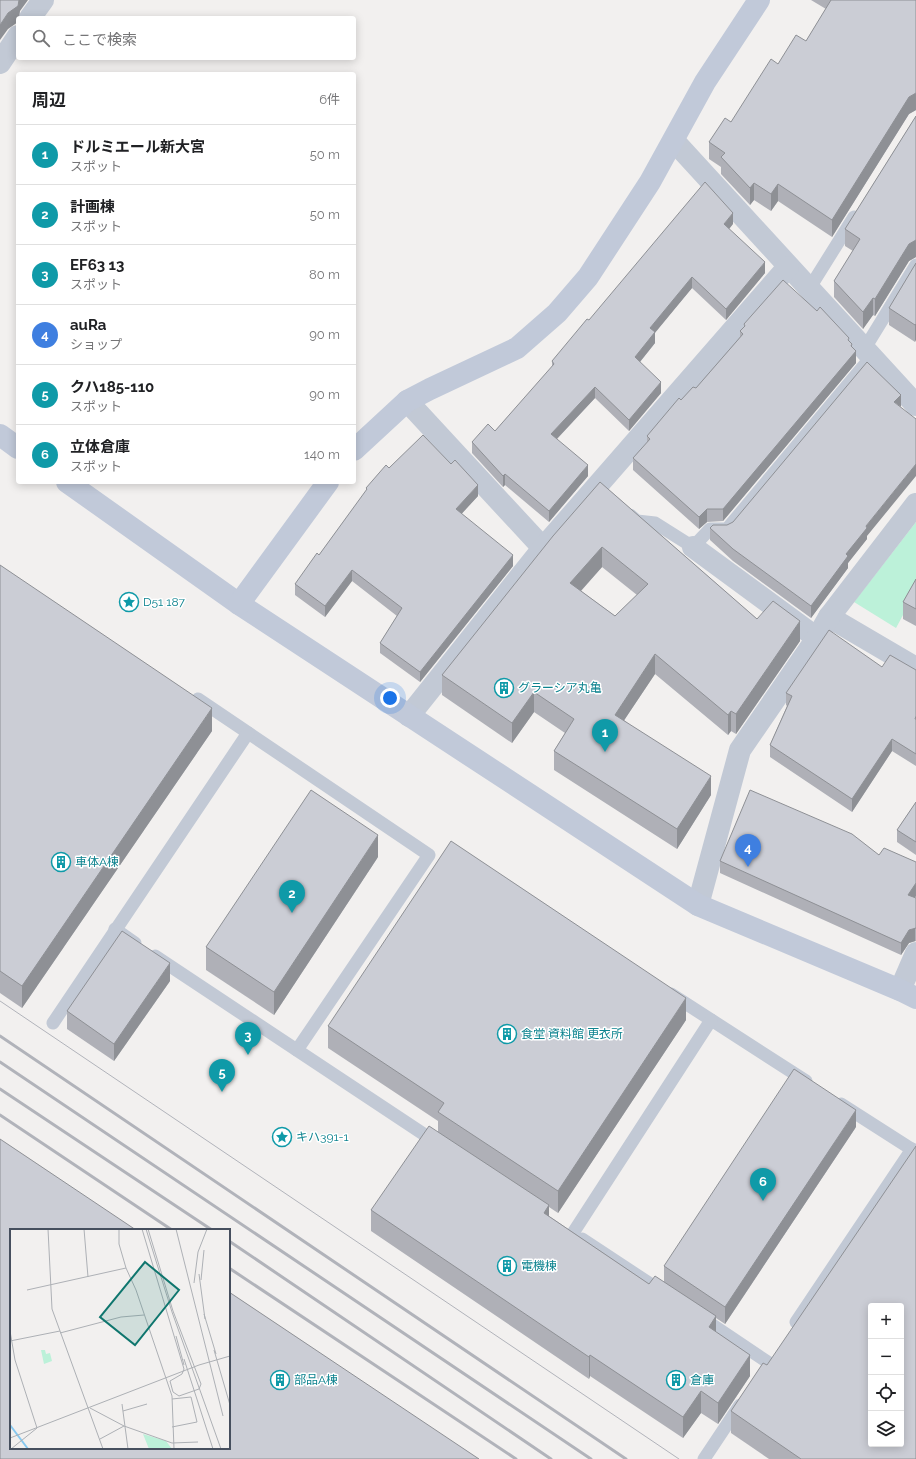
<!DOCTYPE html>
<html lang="ja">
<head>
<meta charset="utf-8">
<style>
  :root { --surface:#fff; --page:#f2f2f2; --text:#202124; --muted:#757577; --line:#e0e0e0; --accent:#d93025 }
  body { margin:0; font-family:Raleway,"Noto Sans JP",sans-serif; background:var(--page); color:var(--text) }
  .controls { position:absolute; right:12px; bottom:12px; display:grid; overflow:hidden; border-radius:4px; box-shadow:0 2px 10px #0003 }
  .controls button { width:36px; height:36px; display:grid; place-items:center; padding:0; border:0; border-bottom:1px solid var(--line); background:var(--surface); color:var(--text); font:20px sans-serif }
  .you { position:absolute; left:390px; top:698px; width:14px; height:14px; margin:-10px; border:3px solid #fff; border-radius:50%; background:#1a73e8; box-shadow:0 0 0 6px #1a73e833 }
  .badge { display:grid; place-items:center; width:26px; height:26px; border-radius:50%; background:var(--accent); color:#fff; font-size:13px; font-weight:700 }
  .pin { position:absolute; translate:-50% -33px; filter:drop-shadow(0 1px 2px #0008) }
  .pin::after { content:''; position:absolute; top:21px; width:14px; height:12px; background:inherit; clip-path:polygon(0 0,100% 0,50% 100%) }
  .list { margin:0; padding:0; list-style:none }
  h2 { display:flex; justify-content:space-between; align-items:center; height:52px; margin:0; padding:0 16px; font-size:17px }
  h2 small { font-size:13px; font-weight:400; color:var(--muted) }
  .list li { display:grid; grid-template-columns:26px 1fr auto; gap:12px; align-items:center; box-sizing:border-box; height:60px; padding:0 16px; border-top:1px solid var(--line) }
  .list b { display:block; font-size:15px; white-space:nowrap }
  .list p { margin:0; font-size:13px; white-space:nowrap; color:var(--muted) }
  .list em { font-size:13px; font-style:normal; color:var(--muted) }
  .icon { flex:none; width:22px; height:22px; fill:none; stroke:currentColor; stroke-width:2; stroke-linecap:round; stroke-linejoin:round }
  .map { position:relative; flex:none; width:916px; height:1459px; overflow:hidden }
  .search { position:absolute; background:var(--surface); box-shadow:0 2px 10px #0003; left:16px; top:16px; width:340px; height:44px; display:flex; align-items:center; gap:10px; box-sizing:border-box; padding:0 14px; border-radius:4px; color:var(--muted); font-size:15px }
  .panel { position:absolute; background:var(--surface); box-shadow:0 2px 10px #0003; left:16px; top:72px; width:340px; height:412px; border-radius:4px }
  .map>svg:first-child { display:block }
  .green { fill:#bcf1d9 }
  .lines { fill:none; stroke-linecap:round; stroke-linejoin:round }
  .lane { stroke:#c2c9d5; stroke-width:13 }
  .street { stroke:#c2c9d5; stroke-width:22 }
  .secondary { stroke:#c1c9d9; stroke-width:22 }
  .tram { stroke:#b1b3ba; stroke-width:1 }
  .rail { stroke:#b1b3ba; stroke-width:3 }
  .wall { fill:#afb0b7; fill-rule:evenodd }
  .shaded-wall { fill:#8e9095 }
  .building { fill:#cbcdd5; stroke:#8e9095; fill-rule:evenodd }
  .labels { text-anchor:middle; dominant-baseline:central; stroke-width:3; stroke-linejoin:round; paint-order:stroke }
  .culture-label { font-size:12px; fill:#0d838f; stroke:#fff; text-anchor:start }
  .inset-river { fill:none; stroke:#87c9f0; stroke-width:2 }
  .inset-road { fill:none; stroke:#adb0b5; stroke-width:1 }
  .view { fill:#0f766e; fill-opacity:0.15; stroke:#0f766e; stroke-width:2 }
  .inset-edge { fill:none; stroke:#464f5e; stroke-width:2 }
</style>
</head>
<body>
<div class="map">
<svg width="916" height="1459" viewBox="0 0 916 1459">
  <rect width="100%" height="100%" fill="#f2f0ef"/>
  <path class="green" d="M916 522V591L896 628 854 602Z"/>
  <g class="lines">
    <g class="lane">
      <path d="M809 289 854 217"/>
      <path d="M865 348 916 265"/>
      <path d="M630 515 637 521 655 523 693 547 710 529H727L872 356"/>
      <path d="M198 699 429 855 297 1050"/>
      <path d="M115 929 135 943"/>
      <path d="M155 956 437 1143"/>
      <path d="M671 994 806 1081"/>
      <path d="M53 1023 248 733"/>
      <path d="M841 1104 916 1152"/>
      <path d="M573 1233 711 1020"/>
      <path d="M582 1239 664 1293"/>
      <path d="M702 1318 769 1363"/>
      <path d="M796 1322 912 1149"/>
      <path d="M704 1459 740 1405"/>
    </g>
    <g class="street">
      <path d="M30 18 43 0"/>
      <path d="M0 63 18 36"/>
      <path d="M674 141 916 405"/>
      <path d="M407 401 543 548"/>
      <path d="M693 547 817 638"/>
      <path d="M829 617 916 668"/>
      <path d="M409 716 543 548 788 267"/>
      <path d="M698 905 740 750 817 638 829 617 916 504"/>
      <path d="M900 990 916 953"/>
    </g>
    <g class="secondary">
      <path d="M0 435 18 448"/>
      <path d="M354 450 407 401 430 389 517 348 557 313 588 277 650 182 705 82 759 0"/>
      <path d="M67 482 239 604 698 905 900 990 916 998"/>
      <path d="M239 604 328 482"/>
    </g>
    <path class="tram" d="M0 1001 679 1459"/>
    <g class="rail">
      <path d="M0 1036 626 1459"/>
      <path d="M0 1062 591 1459"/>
      <path d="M0 1089 212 1230"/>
      <path d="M0 1115 172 1230"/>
      <path d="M229 1241 551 1459"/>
      <path d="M229 1268 516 1459"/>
    </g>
  </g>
  <g class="wall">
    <path d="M811 0H916V110L909 114 832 237 778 201 771 211 754 200 750 205 721 174V167L709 159V142L731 122 778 64 806 41 826 9Z"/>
    <path d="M916 116V257L909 261 875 316 873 315 863 329 834 297V281L853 251 845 246V229Z"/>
    <path d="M733 224 729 229 765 273 726 320 692 288 655 332V343L640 362 661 393 629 431 595 398 557 439 588 476 549 522 505 485 503 487 472 453V442L495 431 552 367V361L589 320Z"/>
    <path d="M916 263 915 342 889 325V308Z"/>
    <path d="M744 324 849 341 852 347 856 363 723 521 707 522 699 529 633 470V458L647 443V436L696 388 740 337V331L744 327Z"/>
    <path d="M389 468 478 496 461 514 513 566 420 682 380 653V643L397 616 352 581 325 617 295 595V584L319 555 366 491V488Z"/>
    <path d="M600 482 757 619 800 641 736 734 731 731 728 735 655 674 624 720 711 795 677 849 554 770V751L565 733 534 712 512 743 442 695V675ZM602 567 637 595 615 616 581 591Z"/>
    <path d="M710 528 867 536V539L848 563V568L811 618 733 561 710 540Z"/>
    <path d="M0 565 212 731 22 1008 0 993Z"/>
    <path d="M916 579V626L903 619V602Z"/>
    <path d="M882 667 916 670V766L892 751 852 812 770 757V745L787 706 786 705V693Z"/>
    <path d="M916 802V855L897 842V830Z"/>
    <path d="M879 855 916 862V896L915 898H916V941L909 943 901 955 720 873V861Z"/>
    <path d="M378 857 274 1015 206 970V947Z"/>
    <path d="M170 981 114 1061 67 1029V1011Z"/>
    <path d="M686 1020 558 1213 549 1207V1216L649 1284 664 1282V1266L856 1127 725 1324 716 1318V1332L750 1376 718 1424 701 1413 683 1438 590 1376 589 1379 371 1231V1210L438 1132V1121L328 1048V1026Z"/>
    <path d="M767 1365 916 1459H769L731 1433V1411Z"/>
  </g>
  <g class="shaded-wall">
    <path d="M19 0H28L20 11 19 18H18V22L8 29 0 40V25L8 13Z"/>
    <path d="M916 93V110L909 114 832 237V220L909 97Z"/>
    <path d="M754 183V200L750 205V188Z"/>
    <path d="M778 184V201L771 211V194Z"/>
    <path d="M733 213V224L724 235V224Z"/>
    <path d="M916 240V257L909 261 875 316V299L909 244Z"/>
    <path d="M765 262V273L726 320V309Z"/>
    <path d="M692 277V288L650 339V328Z"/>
    <path d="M873 298V315L863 329V312Z"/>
    <path d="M916 324V340L915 342V325Z"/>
    <path d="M655 332V343L635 368V357Z"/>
    <path d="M852 344V355L856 351V363L723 521V509Z"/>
    <path d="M661 382V393L629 431V420Z"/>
    <path d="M595 387V398L551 445V434Z"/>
    <path d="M901 395V407L894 402Z"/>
    <path d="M916 464V476L867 536V539L848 563V568L811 618V606L846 554 866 526Z"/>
    <path d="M588 465V476L549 522V511Z"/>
    <path d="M505 474V485L503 487V476Z"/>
    <path d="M478 485V496L456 520V509Z"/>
    <path d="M707 509V522L699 529V517Z"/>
    <path d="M602 547V567L570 603V583Z"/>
    <path d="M513 555V566L420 682V672Z"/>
    <path d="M352 570V581L325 617V606Z"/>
    <path d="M800 621V641L736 734V714Z"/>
    <path d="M655 654V674L615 734V715Z"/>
    <path d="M534 692V712L512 743V723Z"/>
    <path d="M212 708V731L22 1008V986Z"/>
    <path d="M731 711V731L728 735V715Z"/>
    <path d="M892 739V751L852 812V799Z"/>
    <path d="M711 776V795L677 849V829Z"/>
    <path d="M378 835V857L274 1015V992Z"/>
    <path d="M916 883V896L908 907V895Z"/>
    <path d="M915 928V941L909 943 901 955V943L909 930Z"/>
    <path d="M170 963V981L114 1061V1044Z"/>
    <path d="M686 998V1020L558 1213V1191Z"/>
    <path d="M856 1110V1127L725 1324V1307Z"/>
    <path d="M549 1205V1227L544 1213Z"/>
    <path d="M716 1316V1337L709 1327Z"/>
    <path d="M590 1355V1376L589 1379V1357Z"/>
    <path d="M750 1355V1376L718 1424V1403Z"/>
    <path d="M701 1391V1413L683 1438V1417Z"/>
  </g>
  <g class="building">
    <path d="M0 0H19L18 6 8 13 0 25Z"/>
    <path d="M831 0H916V93L909 97 832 220 778 184 771 194 754 183 750 188 721 157 725 153 709 142 725 118 731 122 771 59 778 64 796 35 806 41Z"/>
    <path d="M916 116V240L909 244 875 299 873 298 863 312 834 281 860 239 845 229Z"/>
    <path d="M705 182 733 213 724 224 765 262 726 309 692 277 650 328 655 332 635 357 661 382 629 420 595 387 551 434 588 465 549 511 505 474 503 476 472 442 488 424 495 431 554 364 552 361 587 319 589 320Z"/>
    <path d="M916 263V324L915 325 889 308Z"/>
    <path d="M783 280 817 311 820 307 849 338 848 340 852 344 851 346 856 351 723 509H707L699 517 633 458 650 439 647 436 679 398 681 400 693 387 696 388 743 334 740 331 745 326 744 324Z"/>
    <path d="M867 362 901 395 894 402 916 419V464L866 526 867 528 846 554 848 556 811 606 733 549 710 528 713 525H727L733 522Z"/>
    <path d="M423 435 451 464 455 460 478 485 456 509 513 555 420 672 380 643 402 608 352 570 325 606 295 584 317 553 319 555 367 489 366 488 386 465 389 468Z"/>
    <path d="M600 482 757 619 773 601 800 621 736 714 731 711 728 715 655 654 615 715 711 776 677 829 554 751 574 719 534 692 512 723 442 675 553 536ZM602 547 648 584 615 616 570 583Z"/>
    <path d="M0 565 212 708 22 986 0 971Z"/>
    <path d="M916 579V609L903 602Z"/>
    <path d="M829 630 882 667 890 655 916 670V716L915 719H916V754L892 739 852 799 770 745 792 696 786 693Z"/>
    <path d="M311 790 378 835 274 992 206 947Z"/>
    <path d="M750 790 852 834 879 855 884 848 916 862V883L908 895 916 898V928L909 930 901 943 720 861Z"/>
    <path d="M916 802V842L897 830Z"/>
    <path d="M451 841 686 998 558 1191 438 1112 444 1103 328 1026Z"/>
    <path d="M122 931 170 963 114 1044 67 1011Z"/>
    <path d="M794 1069 856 1110 725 1307 664 1266Z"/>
    <path d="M429 1126 549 1205 544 1213 649 1284 655 1276 716 1316 709 1327 750 1355 718 1403 701 1391 683 1417 590 1355 589 1357 371 1210Z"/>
    <path d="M0 1139 136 1230H11V1448H229V1292L479 1459H0Z"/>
    <path d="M916 1146V1459H801L731 1411 763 1363 767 1365ZM871 1306H901V1444H871Z"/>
  </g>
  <defs>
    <g id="sight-ring" transform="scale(1)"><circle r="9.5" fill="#fff" stroke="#0f9aa8" stroke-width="1.5"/><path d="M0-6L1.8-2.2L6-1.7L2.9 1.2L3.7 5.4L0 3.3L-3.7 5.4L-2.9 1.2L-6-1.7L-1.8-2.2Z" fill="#0f9aa8"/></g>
    <g id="building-ring" transform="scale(1)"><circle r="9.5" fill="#fff" stroke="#0f9aa8" stroke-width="1.5"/><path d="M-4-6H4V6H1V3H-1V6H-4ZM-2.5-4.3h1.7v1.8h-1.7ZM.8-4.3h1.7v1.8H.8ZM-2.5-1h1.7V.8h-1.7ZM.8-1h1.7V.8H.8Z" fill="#0f9aa8"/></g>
  </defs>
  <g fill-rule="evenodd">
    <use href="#sight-ring" x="129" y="602"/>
    <use href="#building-ring" x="504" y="688"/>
    <use href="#building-ring" x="61" y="862"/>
    <use href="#building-ring" x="507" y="1034"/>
    <use href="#sight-ring" x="282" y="1137"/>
    <use href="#building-ring" x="507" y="1266"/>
    <use href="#building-ring" x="280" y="1380"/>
    <use href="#building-ring" x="676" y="1380"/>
  </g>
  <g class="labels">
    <g class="culture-label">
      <text x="143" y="602">D51 187</text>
      <text x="518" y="688">グラーシア丸亀</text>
      <text x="75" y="862">車体A棟</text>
      <text x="521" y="1034">食堂 資料館 更衣所</text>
      <text x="296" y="1137">キハ391-1</text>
      <text x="521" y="1266">電機棟</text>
      <text x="294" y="1380">部品A棟</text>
      <text x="690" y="1380">倉庫</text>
    </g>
  </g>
  <g transform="translate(10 1229)">
    <rect width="220" height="220" fill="#f2f0ef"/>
    <path d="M31 121H35L36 125 40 124 42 132 34 135ZM133 205 156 212 162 220H139Z" fill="#bcf1d9"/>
    <path class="inset-river" d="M0 196 18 220"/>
    <path class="inset-road" d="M38 0 42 80 93 220M74 0 78 48M109 0V15L116 39 126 61 162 167 164 220M132 0 174 140 172 145 160 152 163 163 169 167 189 160 191 155 163 82 138 0M136 0 162 83 211 220M166 0 213 187M189 45 195 90M191 51 194 21M184 54 188 23 197 0M17 61 116 39M194 85 206 125M0 102 5 131 27 199 1 220M50 104 111 88 134 86M166 107 174 136M0 112 50 102M204 121 220 176M174 130 203 220M162 170 181 168 187 193 162 198M112 175 118 220M80 179 114 197 162 214 188 213M113 182 137 175M0 209 189 136 220 127M90 210 114 197"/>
    <path class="view" d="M135 33 169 61 125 116 90 88Z"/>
    <rect width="220" height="220" class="inset-edge"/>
  </g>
</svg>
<div class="controls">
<button>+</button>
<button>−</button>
<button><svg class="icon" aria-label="locate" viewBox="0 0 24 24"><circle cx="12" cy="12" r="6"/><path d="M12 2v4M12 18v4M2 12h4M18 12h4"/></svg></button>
<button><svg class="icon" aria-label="layers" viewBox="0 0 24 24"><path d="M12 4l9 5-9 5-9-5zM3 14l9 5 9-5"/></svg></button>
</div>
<div class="you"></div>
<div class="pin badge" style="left:605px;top:752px;background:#0f9aa8">1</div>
<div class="pin badge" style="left:292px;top:913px;background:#0f9aa8">2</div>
<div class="pin badge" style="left:248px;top:1055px;background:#0f9aa8">3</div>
<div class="pin badge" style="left:748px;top:867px;background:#3f7fe0">4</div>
<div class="pin badge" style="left:222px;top:1092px;background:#0f9aa8">5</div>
<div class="pin badge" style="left:763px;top:1201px;background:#0f9aa8">6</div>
<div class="search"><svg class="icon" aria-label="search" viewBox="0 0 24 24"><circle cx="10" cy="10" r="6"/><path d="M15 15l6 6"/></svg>ここで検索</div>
<section class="panel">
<h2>周辺<small>6件</small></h2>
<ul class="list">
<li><span class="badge" style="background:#0f9aa8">1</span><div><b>ドルミエール新大宮</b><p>スポット</p></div><em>50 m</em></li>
<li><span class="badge" style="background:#0f9aa8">2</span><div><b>計画棟</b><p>スポット</p></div><em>50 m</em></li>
<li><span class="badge" style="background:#0f9aa8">3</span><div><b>EF63 13</b><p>スポット</p></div><em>80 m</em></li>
<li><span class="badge" style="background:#3f7fe0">4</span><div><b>auRa</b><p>ショップ</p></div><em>90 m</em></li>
<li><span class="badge" style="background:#0f9aa8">5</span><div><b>クハ185-110</b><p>スポット</p></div><em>90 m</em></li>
<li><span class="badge" style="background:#0f9aa8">6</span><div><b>立体倉庫</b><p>スポット</p></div><em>140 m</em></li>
</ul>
</section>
</div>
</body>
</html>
